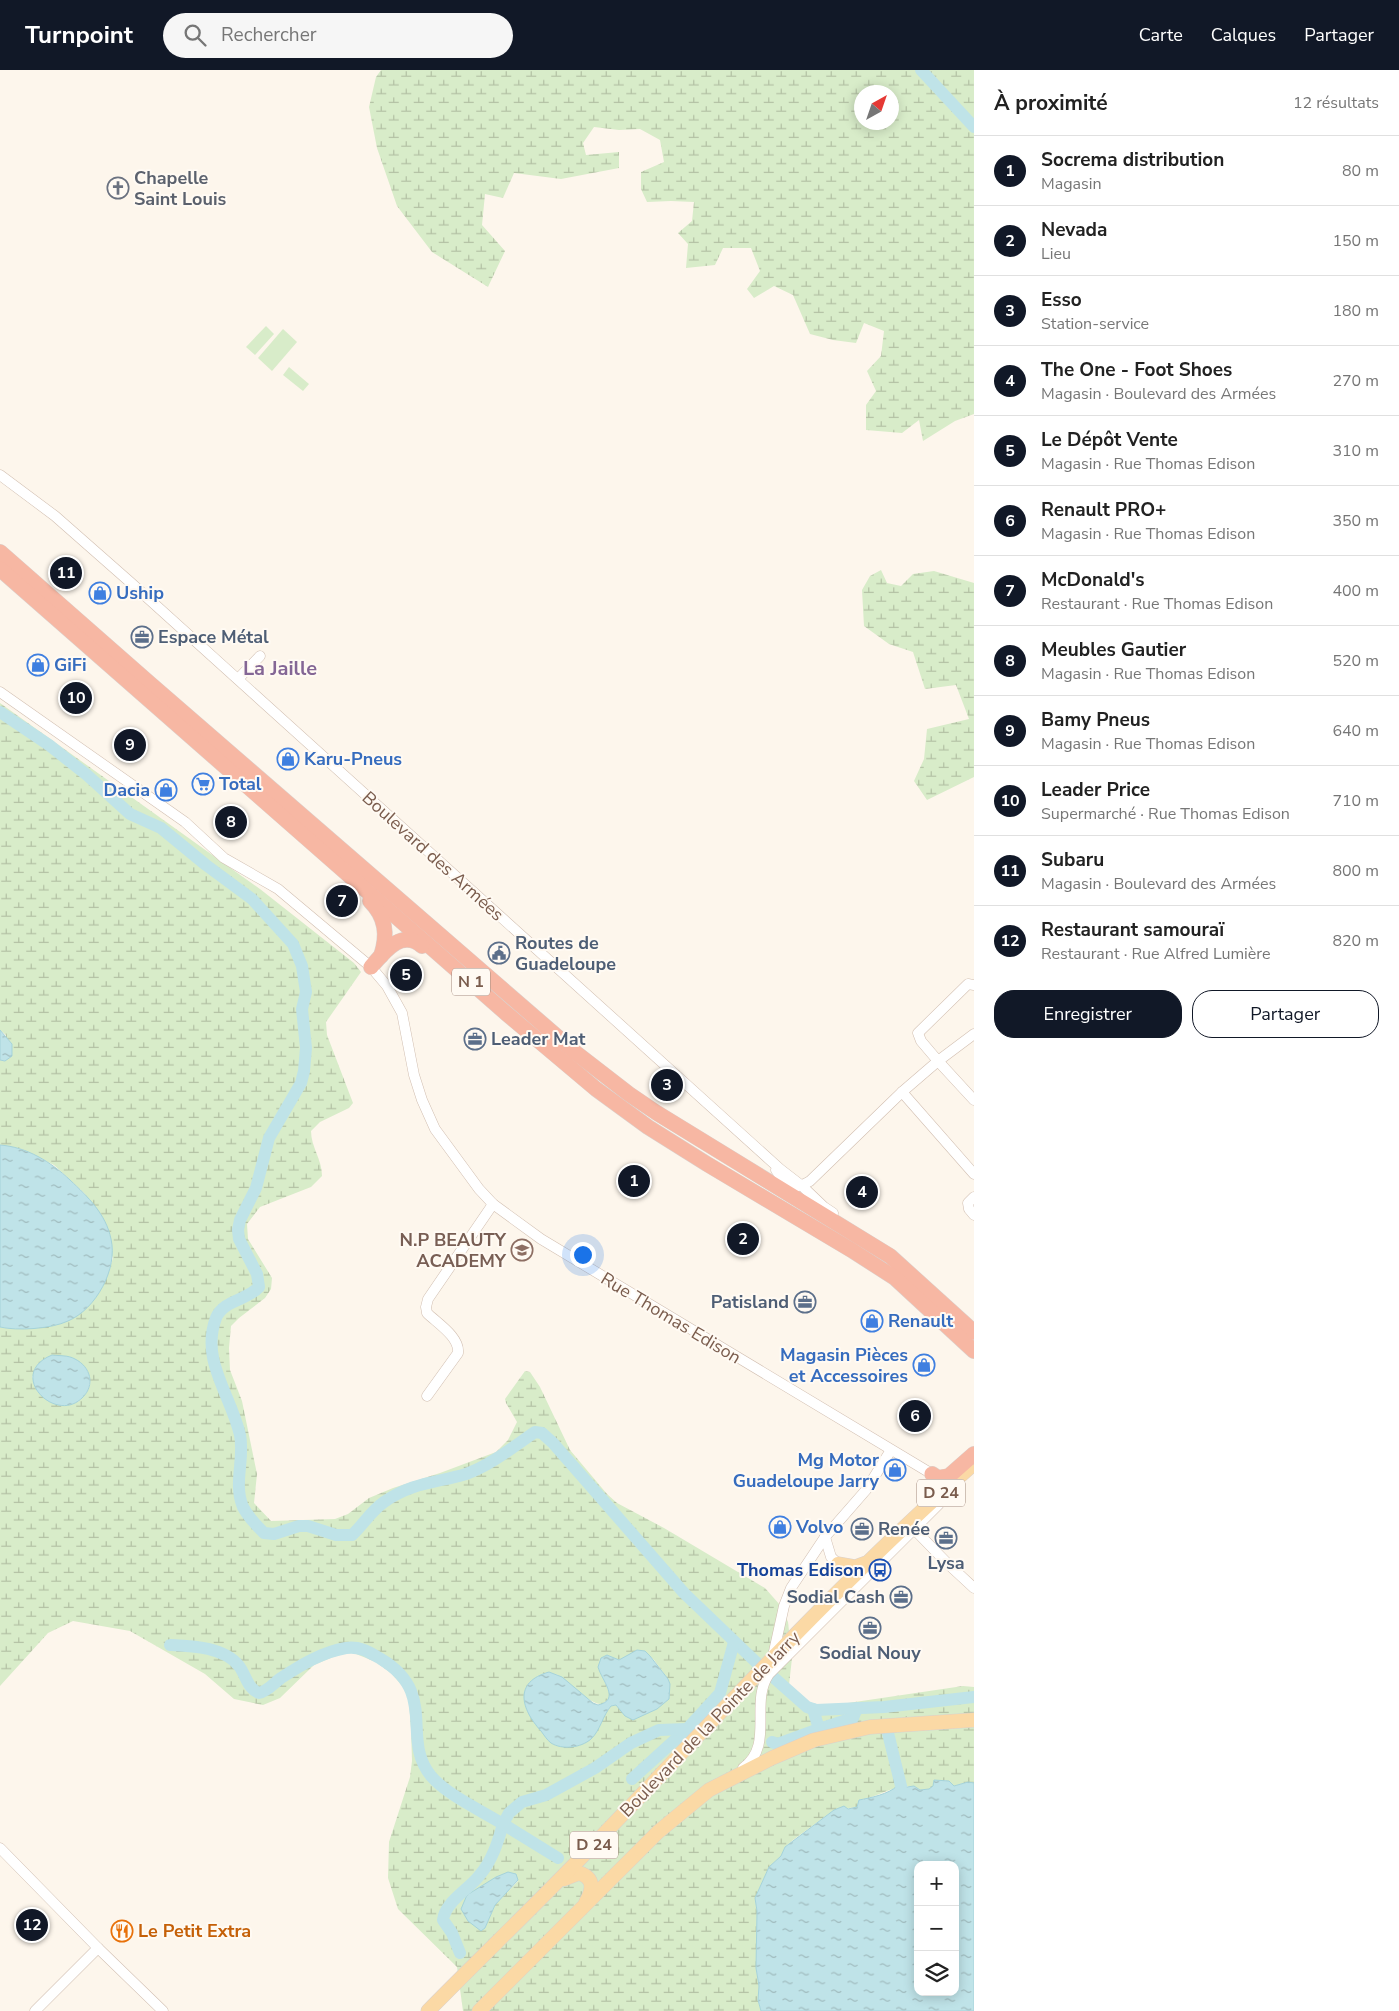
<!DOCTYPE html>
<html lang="fr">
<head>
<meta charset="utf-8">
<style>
  :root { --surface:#fff; --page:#f6f6f6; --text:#222; --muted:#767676; --line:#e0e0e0; --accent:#111827 }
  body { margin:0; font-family:"Nunito Sans",sans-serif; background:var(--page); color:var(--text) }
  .controls { position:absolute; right:15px; bottom:15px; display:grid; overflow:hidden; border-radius:10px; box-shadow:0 2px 12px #0003 }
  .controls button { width:45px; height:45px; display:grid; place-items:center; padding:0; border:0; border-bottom:1px solid var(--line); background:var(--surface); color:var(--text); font:25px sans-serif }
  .compass { position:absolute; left:854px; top:15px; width:45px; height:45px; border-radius:50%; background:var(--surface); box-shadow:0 2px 12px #0003; rotate:40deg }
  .you { position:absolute; left:582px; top:1184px; width:18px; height:18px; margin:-12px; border:4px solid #fff; border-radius:50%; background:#1a73e8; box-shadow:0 0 0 8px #1a73e833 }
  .badge { display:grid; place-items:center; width:32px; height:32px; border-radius:50%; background:var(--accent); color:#fff; font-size:16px; font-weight:700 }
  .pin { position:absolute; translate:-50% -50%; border:2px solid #fff; box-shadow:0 1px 5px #0006 }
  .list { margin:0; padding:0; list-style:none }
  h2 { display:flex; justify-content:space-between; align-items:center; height:65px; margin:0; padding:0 20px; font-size:21px }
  h2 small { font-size:16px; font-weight:400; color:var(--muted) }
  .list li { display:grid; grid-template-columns:32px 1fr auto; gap:15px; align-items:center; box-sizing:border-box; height:70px; padding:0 20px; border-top:1px solid var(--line) }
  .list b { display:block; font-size:19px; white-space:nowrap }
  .list p { margin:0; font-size:16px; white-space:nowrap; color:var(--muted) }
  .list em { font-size:16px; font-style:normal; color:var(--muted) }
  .actions { display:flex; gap:10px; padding:15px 20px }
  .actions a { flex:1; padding:11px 0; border:1px solid var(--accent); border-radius:20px; text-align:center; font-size:18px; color:var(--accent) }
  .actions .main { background:var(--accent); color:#fff }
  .icon { flex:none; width:28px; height:28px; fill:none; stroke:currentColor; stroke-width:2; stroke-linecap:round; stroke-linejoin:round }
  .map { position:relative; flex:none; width:974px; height:1941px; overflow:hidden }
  header { display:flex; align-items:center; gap:30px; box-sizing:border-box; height:70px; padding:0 25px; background:var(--accent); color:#fff }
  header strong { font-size:24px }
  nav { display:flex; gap:28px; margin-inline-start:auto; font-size:18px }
  .search { width:350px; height:45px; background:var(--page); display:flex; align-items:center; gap:12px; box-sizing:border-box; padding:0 18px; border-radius:28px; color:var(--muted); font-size:19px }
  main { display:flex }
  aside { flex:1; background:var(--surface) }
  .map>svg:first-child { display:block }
  .wetland { fill:url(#wetland-marsh); fill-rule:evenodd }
  .green { fill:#d8ecc9 }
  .water { fill:url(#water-ripples); stroke:#a5d3da; fill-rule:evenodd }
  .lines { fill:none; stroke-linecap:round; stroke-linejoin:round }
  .river { stroke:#bfe3e8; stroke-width:12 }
  .minor-casing { stroke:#d1beb0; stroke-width:11 }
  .major-casing { stroke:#dad1cd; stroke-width:15 }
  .highway-casing { stroke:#dad1cd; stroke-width:16 }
  .minor { stroke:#fff; stroke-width:10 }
  .major { stroke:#fbd9a5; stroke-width:14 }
  .highway { stroke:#f7b7a3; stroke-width:15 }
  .labels { text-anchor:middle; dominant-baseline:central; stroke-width:4; stroke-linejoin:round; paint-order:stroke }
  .shield { fill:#fffaf3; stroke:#a28b7f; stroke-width:1 }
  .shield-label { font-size:16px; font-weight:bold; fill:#7a5c4d }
  .worship-label { font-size:18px; font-weight:bold; fill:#5b616d; stroke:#fffaf3; text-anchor:start }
  .shop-label { font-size:18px; font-weight:bold; fill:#366cbe; stroke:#fffaf3; text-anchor:start }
  .service-label { font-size:18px; font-weight:bold; fill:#4e5e75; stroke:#fffaf3; text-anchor:start }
  .street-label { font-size:18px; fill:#7a5c4d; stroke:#fffaf3 }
  .education-label { font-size:18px; font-weight:bold; fill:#785e54; stroke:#fffaf3; text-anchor:end }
  .transit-label { font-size:18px; font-weight:bold; fill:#164399; stroke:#fffaf3; text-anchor:end }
  .food-label { font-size:18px; font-weight:bold; fill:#c56008; stroke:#fffaf3; text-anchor:start }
  .quarter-label { font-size:20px; font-weight:bold; fill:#846695; stroke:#fffaf3 }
</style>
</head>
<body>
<header>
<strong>Turnpoint</strong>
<div class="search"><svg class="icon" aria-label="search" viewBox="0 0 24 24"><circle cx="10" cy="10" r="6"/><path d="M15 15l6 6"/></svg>Rechercher</div>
<nav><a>Carte</a><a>Calques</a><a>Partager</a></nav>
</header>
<main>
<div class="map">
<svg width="974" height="1941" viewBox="0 0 974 1941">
  <defs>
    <pattern id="wetland-marsh" width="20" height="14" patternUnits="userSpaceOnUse" patternTransform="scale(1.25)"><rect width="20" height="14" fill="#d8ecc9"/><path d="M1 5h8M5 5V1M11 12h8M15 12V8" fill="none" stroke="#b4c2a5"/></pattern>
    <pattern id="water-ripples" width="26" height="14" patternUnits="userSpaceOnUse" patternTransform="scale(1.25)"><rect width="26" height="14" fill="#bfe3e8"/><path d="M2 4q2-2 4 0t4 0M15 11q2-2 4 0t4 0" fill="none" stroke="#a0bbbe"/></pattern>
  </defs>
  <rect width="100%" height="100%" fill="#fdf6ec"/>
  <g class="wetland">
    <path d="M381 0H974V344L955 351 923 371 919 350 902 363 866 360V335L876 321 867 301 881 286 884 261 864 253 856 273 833 270 810 264 793 225 774 216 754 228 747 219 760 201 751 178H723L715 195 686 198 688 174 678 163 692 151 694 132 671 131 647 132 641 119V102L664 92 660 70 640 59 619 60 594 57 583 73 586 85 619 82V98L561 109 514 103 503 128 485 124 482 155 505 181 488 217 432 182 397 136 377 78 369 37 376 7ZM892 22V52H862V22Z"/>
    <path d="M881 500 887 513 901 516 913 504 934 501 974 513V707L927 730 914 711 924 689 927 659 969 649 956 615 925 619 913 582 889 574 864 556 862 520 870 506Z"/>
    <path d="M0 633 260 819 354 893 361 902 326 952 327 965 353 1033 349 1038 320 1052 311 1061C311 1077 322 1089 322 1106L311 1117 260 1137 247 1154 248 1169 272 1208 271 1219 265 1228 239 1248 231 1256 229 1278 230 1300 242 1331 257 1404 254 1433 271 1451 335 1449 348 1444 369 1428 393 1418 440 1403 496 1382 508 1370 517 1352 506 1333 505 1329 525 1301 530 1302 540 1317 570 1380 607 1424 617 1433 664 1458 765 1518 780 1535 788 1552 792 1588 789 1615C796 1624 808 1637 821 1637L963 1616 974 1617V1713L968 1712 954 1716 945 1710 929 1719 920 1720 914 1716C909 1717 903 1715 898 1717 885 1721 873 1728 859 1730L857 1737 834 1740 793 1770 785 1777 781 1786 769 1797 755 1828 757 1841 756 1898 759 1916 758 1930 761 1941H463L457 1897 398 1839 388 1808 389 1772 410 1707 412 1691 411 1659 409 1631 404 1618 392 1604 376 1592 351 1582 333 1587 314 1595 280 1628 263 1635 234 1629 205 1604 130 1561 73 1551 48 1563 0 1616V1257C12 1260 26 1258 39 1257 84 1252 100 1228 113 1188L85 1124 54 1095 21 1079 0 1075V990L5 991 6 965 0 960ZM86 1298C94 1315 90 1319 78 1332L38 1322 32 1306ZM637 1580 644 1581 654 1590 668 1609 670 1614 669 1629 623 1643 616 1635 611 1636 604 1645 600 1655 556 1604C567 1610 591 1636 602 1634L609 1629 610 1624 598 1597 616 1590 622 1589ZM496 1807 518 1811 495 1835 485 1858Z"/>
  </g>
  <g class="green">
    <path d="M266 256 274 264 255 285 246 277Z"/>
    <path d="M283 259 297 272 272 301 258 288Z"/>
    <path d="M289 297 309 314 303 321 283 305Z"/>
  </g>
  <g class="water">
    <path d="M0 960 12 974V986L5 991 0 990Z"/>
    <path d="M0 1075C27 1077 51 1092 70 1110 88 1127 106 1144 111 1169 118 1199 96 1239 68 1251 51 1259 17 1261 0 1257Z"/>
    <path d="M52 1285C60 1286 68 1285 75 1289 91 1297 95 1315 83 1327 56 1356 5 1304 52 1285Z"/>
    <path d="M637 1580 645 1581 650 1586 668 1609 670 1614 669 1629 657 1639 633 1650 625 1646 616 1635 611 1636C603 1645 600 1661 591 1669 581 1678 562 1680 551 1673 547 1670 544 1665 541 1661 521 1639 513 1612 549 1602L562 1607 593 1633 598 1635C621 1630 602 1611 598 1597L601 1588 607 1585 619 1590Z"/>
    <path d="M934 1710 949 1711 954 1716 968 1712 974 1713V1941H761L758 1930 759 1916 756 1898 757 1841 755 1828 769 1797 781 1786 785 1777 834 1740 844 1736 848 1739 857 1737 859 1730C870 1728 889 1724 897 1716L907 1717 914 1716 920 1720 929 1719 933 1716ZM918 1795H955V1922H918Z"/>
    <path d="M508 1802 516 1804 518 1810 495 1835 485 1858 481 1861 468 1851 461 1839 467 1825 496 1807Z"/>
  </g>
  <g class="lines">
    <g class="river">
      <path d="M921 0 974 57"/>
      <path d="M0 642 49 675 87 705 130 744 161 758 206 795 252 829 293 874 302 896 306 922 302 939 306 978 304 1001 301 1013 269 1068 256 1118 240 1150 238 1160 239 1169 257 1204 259 1217C248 1230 223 1230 216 1248 200 1290 231 1325 240 1365 245 1388 233 1414 243 1437 248 1447 256 1455 264 1463L274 1464 299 1456H308L336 1465H352C363 1455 371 1441 384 1432 413 1412 436 1413 466 1404 491 1395 513 1377 535 1362L542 1363 553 1373 684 1523 758 1594"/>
      <path d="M170 1575C192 1576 224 1577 239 1596 246 1605 247 1618 259 1623 268 1621 274 1613 281 1608 301 1595 322 1582 346 1578 360 1576 369 1582 381 1589 439 1624 400 1668 431 1706 447 1725 482 1741 503 1754 498 1772 492 1791 479 1806 468 1820 445 1832 443 1850L452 1863 460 1883"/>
      <path d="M772 1606 807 1637 816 1640 884 1637 974 1627"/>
      <path d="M819 1659 853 1648 857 1638"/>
      <path d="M887 1659 901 1716"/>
      <path d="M772 1672 778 1674 819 1659 813 1639"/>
      <path d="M632 1709 687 1659 720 1623 734 1572"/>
      <path d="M558 1788 503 1754 509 1743 522 1732 546 1725 595 1698 631 1673 659 1660 687 1659"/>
    </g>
    <g class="minor-casing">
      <g id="minor">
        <path d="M0 405 55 446 130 512 780 1099 802 1116 824 1137 833 1143"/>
        <path d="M238 609 260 586"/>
        <path d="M0 622 185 752 224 788 278 819 371 897 387 916 402 943 414 1005 422 1030 435 1059 479 1119 493 1134 541 1169 932 1404"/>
        <path d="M974 915 968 914 918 963 921 971 938 991 974 964"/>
        <path d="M902 1022 974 1104"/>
        <path d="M776 1100C787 1115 792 1122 810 1111L902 1022 938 991 974 1030"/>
        <path d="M974 1127 968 1133 969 1139 974 1145"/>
        <path d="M427 1326 458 1283C460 1267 437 1253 427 1243L426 1237 428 1229 493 1134"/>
        <path d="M910 1455 947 1493 974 1518"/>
        <path d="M825 1467 831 1487 842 1498"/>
        <path d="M773 1586 784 1536 791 1518 825 1467 866 1420 891 1380"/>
        <path d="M743 1698C775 1675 749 1633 769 1604L939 1434"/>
        <path d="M0 1778 98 1878 163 1941"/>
        <path d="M35 1941 98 1878"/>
      </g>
    </g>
    <g class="major-casing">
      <g id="major">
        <path d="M838 1494 855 1497 866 1493"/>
        <path d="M564 1809 579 1803C595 1808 593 1820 586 1832"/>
        <path d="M428 1941C484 1884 543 1828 599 1769 720 1644 837 1515 968 1399"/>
        <path d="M479 1941 658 1762 709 1720 772 1688 814 1670 870 1657 974 1650"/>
      </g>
    </g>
    <g class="highway-casing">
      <g id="highway">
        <path d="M0 482 148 612 576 983 629 1024 657 1043 890 1186 974 1262"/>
        <path d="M0 499 507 944 596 1019 648 1057 707 1094 853 1181 895 1208 974 1281"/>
        <path d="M370 831C386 847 388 865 381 886"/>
        <path d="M371 897C384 882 402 858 422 876"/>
        <path d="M932 1404 938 1408 949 1406 974 1384"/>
      </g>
    </g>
    <use href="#minor" class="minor"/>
    <use href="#major" class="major"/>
    <use href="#highway" class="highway"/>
  </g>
  <defs>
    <g id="church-ring" transform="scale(1.125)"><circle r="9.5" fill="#fffaf3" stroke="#6b7280" stroke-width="1.5"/><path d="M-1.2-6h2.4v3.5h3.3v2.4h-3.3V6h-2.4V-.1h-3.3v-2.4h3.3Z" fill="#6b7280"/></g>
    <g id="shop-ring" transform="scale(1.125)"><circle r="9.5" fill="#fffaf3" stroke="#3f7fe0" stroke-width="1.5"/><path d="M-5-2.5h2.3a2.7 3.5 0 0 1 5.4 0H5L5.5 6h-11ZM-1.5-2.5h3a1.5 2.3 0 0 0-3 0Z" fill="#3f7fe0"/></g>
    <g id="office-ring" transform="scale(1.125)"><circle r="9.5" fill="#fffaf3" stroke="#5c6f8a" stroke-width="1.5"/><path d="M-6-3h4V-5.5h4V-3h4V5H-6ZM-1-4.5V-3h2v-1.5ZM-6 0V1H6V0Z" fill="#5c6f8a"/></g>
    <g id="supermarket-ring" transform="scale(1.125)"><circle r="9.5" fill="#fffaf3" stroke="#3f7fe0" stroke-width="1.5"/><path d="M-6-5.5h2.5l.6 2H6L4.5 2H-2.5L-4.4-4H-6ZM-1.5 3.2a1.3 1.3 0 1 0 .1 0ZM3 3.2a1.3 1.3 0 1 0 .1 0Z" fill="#3f7fe0"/></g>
    <g id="civic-ring" transform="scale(1.125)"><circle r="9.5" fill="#fffaf3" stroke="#5c6f8a" stroke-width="1.5"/><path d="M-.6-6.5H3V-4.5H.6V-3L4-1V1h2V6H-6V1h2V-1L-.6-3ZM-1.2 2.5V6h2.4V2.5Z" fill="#5c6f8a"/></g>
    <g id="school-ring" transform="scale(1.125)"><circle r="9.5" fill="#fffaf3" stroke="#8d6e63" stroke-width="1.5"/><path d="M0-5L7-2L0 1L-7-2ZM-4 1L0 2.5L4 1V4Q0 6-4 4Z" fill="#8d6e63"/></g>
    <g id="bus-ring" transform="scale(1.125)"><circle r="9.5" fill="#fffaf3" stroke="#1a4fb4" stroke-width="1.5"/><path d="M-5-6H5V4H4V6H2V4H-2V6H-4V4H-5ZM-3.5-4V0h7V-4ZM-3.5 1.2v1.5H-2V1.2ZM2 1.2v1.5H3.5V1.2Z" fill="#1a4fb4"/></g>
    <g id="restaurant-ring" transform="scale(1.125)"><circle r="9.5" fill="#fffaf3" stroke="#e8710a" stroke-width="1.5"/><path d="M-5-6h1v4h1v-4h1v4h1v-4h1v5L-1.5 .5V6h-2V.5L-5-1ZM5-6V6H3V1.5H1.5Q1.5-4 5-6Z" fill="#e8710a"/></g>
  </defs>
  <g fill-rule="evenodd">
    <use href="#church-ring" x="118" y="118"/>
    <use href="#shop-ring" x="100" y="523"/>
    <use href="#office-ring" x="142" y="567"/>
    <use href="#shop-ring" x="38" y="595"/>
    <use href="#shop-ring" x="288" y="689"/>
    <use href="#supermarket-ring" x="203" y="714"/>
    <use href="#shop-ring" x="166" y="720"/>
    <use href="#civic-ring" x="499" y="883"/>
    <use href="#office-ring" x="475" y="969"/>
    <use href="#school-ring" x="522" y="1180"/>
    <use href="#office-ring" x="805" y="1232"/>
    <use href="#shop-ring" x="872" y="1251"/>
    <use href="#shop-ring" x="924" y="1295"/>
    <use href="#shop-ring" x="895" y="1400"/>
    <use href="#shop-ring" x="780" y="1457"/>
    <use href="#office-ring" x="862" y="1459"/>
    <use href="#office-ring" x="946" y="1468"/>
    <use href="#bus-ring" x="880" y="1500"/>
    <use href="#office-ring" x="901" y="1527"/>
    <use href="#office-ring" x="870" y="1558"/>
    <use href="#restaurant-ring" x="122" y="1861"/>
  </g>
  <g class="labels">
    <g class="shield">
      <rect x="452" y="898.5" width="38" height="27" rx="4"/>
      <rect x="917" y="1409.5" width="48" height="27" rx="4"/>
      <rect x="570" y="1761.5" width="48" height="27" rx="4"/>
    </g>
    <g class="shield-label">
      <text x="471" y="912">N 1</text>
      <text x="941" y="1423">D 24</text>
      <text x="594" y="1775">D 24</text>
    </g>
    <g class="worship-label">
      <text x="134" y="108">Chapelle<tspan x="134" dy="21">Saint Louis</tspan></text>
    </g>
    <g class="shop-label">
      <text x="116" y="523">Uship</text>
      <text x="54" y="595">GiFi</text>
      <text x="304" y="689">Karu-Pneus</text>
      <text x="219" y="714">Total</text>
      <text x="150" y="720" text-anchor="end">Dacia</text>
      <text x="888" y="1251">Renault</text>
      <text x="908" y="1285" text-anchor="end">Magasin Pièces<tspan x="908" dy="21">et Accessoires</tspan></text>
      <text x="879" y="1390" text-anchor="end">Mg Motor<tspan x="879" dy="21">Guadeloupe Jarry</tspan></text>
      <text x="796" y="1457">Volvo</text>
    </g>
    <g class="service-label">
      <text x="158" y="567">Espace Métal</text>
      <text x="515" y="873">Routes de<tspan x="515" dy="21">Guadeloupe</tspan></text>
      <text x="491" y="969">Leader Mat</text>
      <text x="789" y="1232" text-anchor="end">Patisland</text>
      <text x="878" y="1459">Renée</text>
      <text x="946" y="1493" text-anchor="middle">Lysa</text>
      <text x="885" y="1527" text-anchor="end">Sodial Cash</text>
      <text x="870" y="1583" text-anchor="middle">Sodial Nouy</text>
    </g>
    <g class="street-label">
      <text transform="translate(433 786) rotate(42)">Boulevard des Armées</text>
      <text transform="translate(671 1248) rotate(31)">Rue Thomas Edison</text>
      <text transform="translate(710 1654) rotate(-46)">Boulevard de la Pointe de Jarry</text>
    </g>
    <g class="education-label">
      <text x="506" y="1170">N.P BEAUTY<tspan x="506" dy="21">ACADEMY</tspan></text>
    </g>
    <g class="transit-label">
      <text x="864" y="1500">Thomas Edison</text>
    </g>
    <g class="food-label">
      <text x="138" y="1861">Le Petit Extra</text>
    </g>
    <g class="quarter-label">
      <text x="280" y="598">La Jaille</text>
    </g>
  </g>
</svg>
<div class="controls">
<button>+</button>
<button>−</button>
<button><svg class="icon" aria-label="layers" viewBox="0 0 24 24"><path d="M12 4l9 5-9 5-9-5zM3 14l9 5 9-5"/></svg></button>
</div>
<svg class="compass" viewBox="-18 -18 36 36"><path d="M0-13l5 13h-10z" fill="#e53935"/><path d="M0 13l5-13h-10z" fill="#767676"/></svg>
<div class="you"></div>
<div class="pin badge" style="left:634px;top:1111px">1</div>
<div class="pin badge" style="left:743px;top:1169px">2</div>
<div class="pin badge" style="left:667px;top:1015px">3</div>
<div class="pin badge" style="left:862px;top:1122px">4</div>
<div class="pin badge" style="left:406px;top:905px">5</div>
<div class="pin badge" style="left:915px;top:1346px">6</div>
<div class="pin badge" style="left:342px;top:831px">7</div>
<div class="pin badge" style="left:231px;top:752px">8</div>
<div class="pin badge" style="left:130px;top:675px">9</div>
<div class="pin badge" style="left:76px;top:628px">10</div>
<div class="pin badge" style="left:66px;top:503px">11</div>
<div class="pin badge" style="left:32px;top:1855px">12</div>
</div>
<aside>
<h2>À proximité<small>12 résultats</small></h2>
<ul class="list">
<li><span class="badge">1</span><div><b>Socrema distribution</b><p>Magasin</p></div><em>80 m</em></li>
<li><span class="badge">2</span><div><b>Nevada</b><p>Lieu</p></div><em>150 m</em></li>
<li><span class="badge">3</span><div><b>Esso</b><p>Station-service</p></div><em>180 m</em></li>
<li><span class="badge">4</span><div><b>The One - Foot Shoes</b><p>Magasin · Boulevard des Armées</p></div><em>270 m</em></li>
<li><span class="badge">5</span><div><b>Le Dépôt Vente</b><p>Magasin · Rue Thomas Edison</p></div><em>310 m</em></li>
<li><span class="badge">6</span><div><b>Renault PRO+</b><p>Magasin · Rue Thomas Edison</p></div><em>350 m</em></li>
<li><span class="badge">7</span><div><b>McDonald's</b><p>Restaurant · Rue Thomas Edison</p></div><em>400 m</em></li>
<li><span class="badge">8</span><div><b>Meubles Gautier</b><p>Magasin · Rue Thomas Edison</p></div><em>520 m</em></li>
<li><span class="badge">9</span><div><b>Bamy Pneus</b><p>Magasin · Rue Thomas Edison</p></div><em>640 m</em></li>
<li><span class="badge">10</span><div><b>Leader Price</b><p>Supermarché · Rue Thomas Edison</p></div><em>710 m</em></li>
<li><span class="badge">11</span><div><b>Subaru</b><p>Magasin · Boulevard des Armées</p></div><em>800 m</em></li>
<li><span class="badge">12</span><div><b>Restaurant samouraï</b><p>Restaurant · Rue Alfred Lumière</p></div><em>820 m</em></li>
</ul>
<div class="actions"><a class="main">Enregistrer</a><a>Partager</a></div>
</aside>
</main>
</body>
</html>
